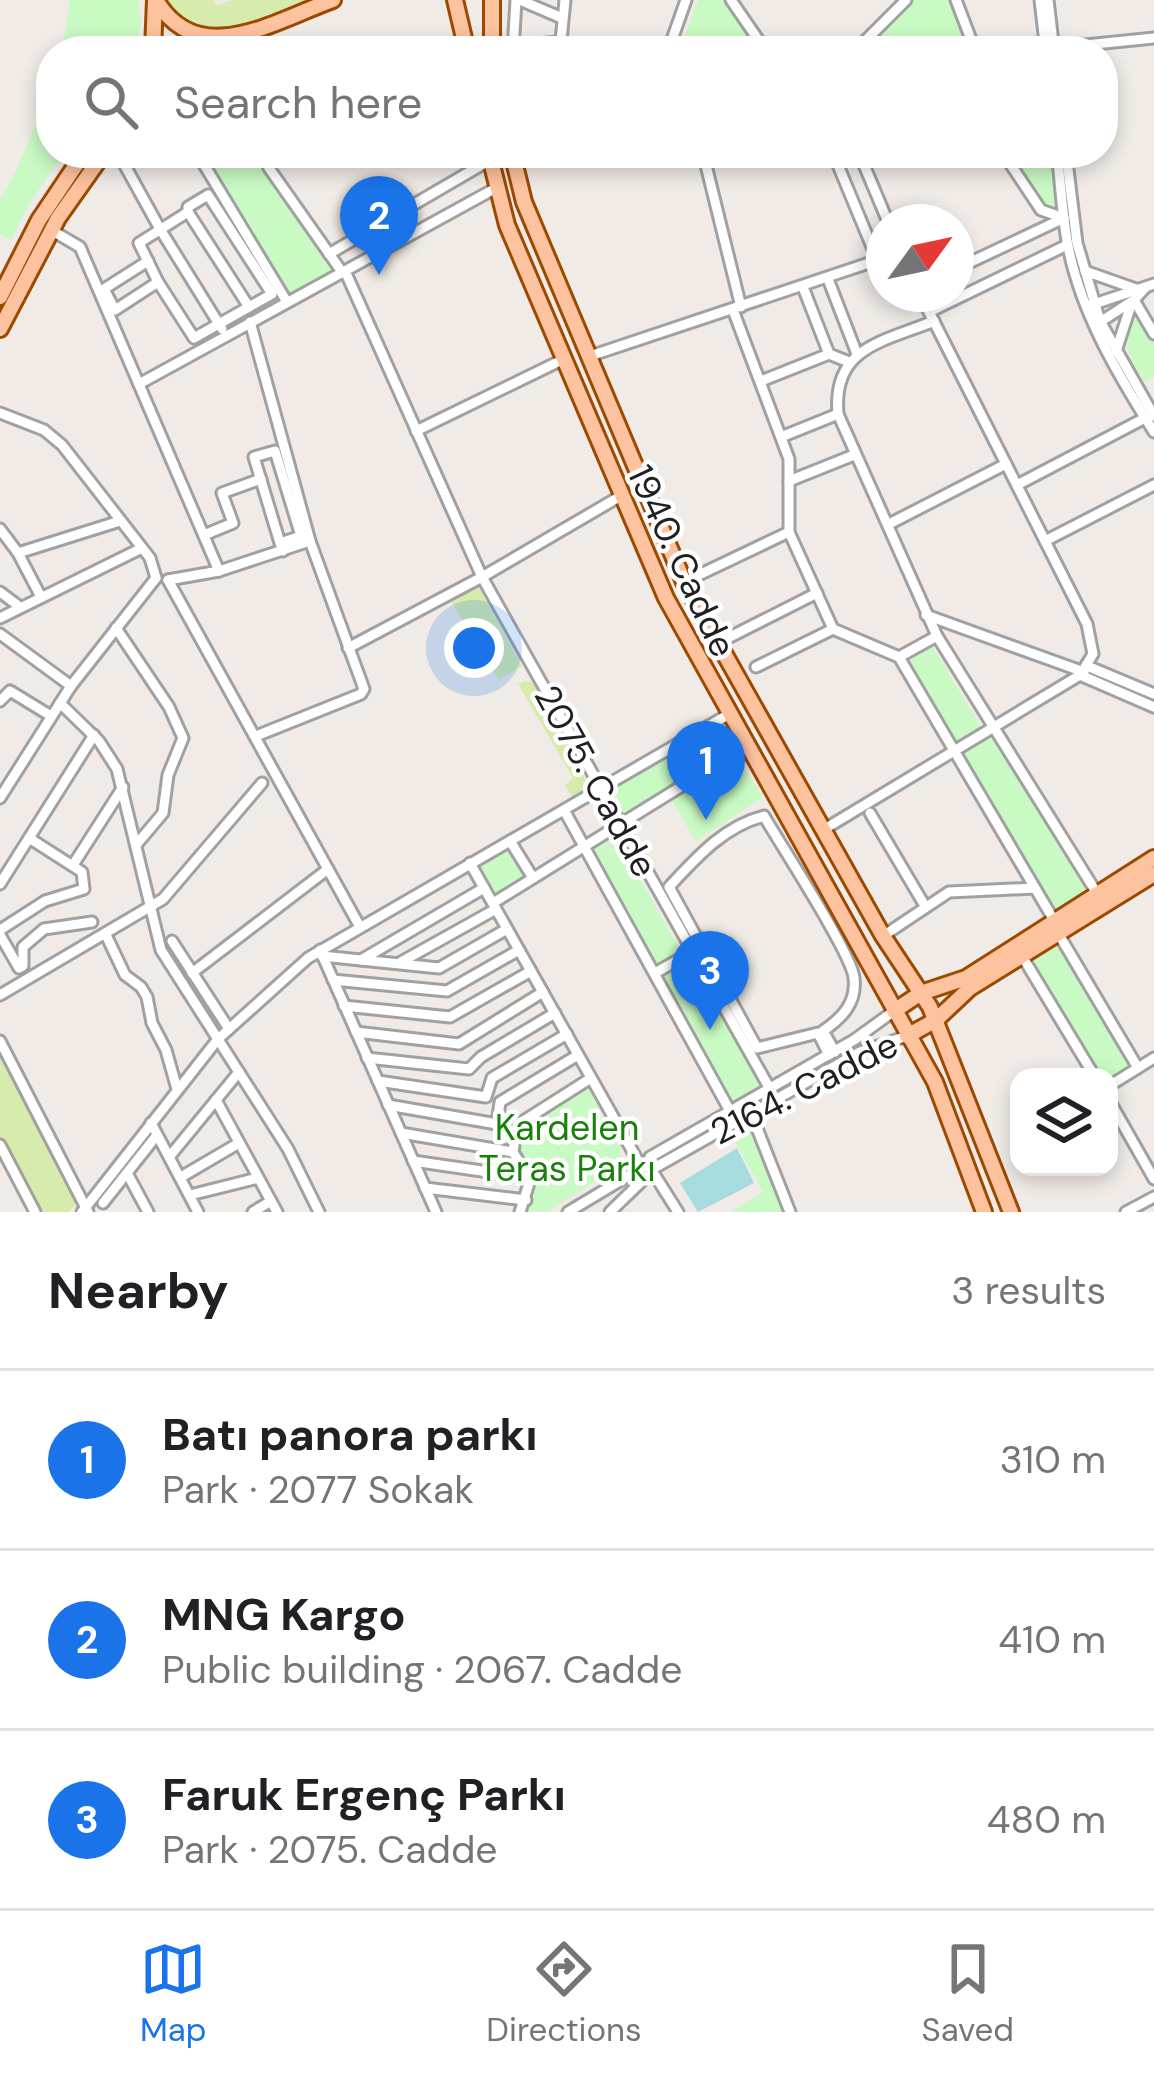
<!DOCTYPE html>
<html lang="en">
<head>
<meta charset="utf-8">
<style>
  :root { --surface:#fff; --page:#f6f6f6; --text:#202124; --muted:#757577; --line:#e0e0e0; --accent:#1a73e8 }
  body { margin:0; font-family:"DM Sans",sans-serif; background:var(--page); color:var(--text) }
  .controls { position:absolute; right:36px; bottom:36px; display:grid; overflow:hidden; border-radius:24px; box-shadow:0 6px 18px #0003 }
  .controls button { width:108px; height:108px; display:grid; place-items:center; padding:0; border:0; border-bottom:3px solid var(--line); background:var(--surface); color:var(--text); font:60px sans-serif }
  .compass { position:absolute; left:866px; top:204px; width:108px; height:108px; border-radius:50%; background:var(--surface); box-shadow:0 6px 18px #0003; rotate:57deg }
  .you { position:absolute; left:474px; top:648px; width:42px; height:42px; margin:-30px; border:9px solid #fff; border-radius:50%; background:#1a73e8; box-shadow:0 0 0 18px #1a73e833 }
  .badge { display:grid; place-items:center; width:78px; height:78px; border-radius:50%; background:var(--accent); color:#fff; font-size:39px; font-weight:700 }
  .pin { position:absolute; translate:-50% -99px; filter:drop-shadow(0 3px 6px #0008) }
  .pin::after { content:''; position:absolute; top:63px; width:42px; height:36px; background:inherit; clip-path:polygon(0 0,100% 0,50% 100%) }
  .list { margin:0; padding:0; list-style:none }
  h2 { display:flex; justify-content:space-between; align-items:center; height:156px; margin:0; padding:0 48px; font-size:51px }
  h2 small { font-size:39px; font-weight:400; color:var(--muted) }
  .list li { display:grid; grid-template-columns:78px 1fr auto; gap:36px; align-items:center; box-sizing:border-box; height:180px; padding:0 48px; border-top:3px solid var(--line) }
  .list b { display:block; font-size:45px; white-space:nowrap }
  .list p { margin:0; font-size:39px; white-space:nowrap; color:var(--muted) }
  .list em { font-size:39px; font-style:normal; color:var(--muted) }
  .icon { flex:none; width:66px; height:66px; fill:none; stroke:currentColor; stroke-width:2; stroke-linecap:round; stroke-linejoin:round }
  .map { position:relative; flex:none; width:1154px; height:1212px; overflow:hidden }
  .search { position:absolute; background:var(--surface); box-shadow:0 6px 18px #0003; left:36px; right:36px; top:36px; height:132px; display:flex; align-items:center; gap:30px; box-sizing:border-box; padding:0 42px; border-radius:48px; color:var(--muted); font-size:45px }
  .sheet { height:696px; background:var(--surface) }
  nav { display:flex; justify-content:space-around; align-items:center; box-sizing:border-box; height:168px; border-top:3px solid var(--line); background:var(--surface); font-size:33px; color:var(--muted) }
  nav a { display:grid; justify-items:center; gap:6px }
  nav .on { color:var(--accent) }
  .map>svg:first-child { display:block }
  .grass { fill:#d7ebac }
  .park { fill:#c9fac3 }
  .water { fill:#a6dcde }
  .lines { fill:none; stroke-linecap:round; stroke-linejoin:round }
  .minor-casing { stroke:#a1a1a1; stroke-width:15 }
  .major-casing { stroke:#9b4a00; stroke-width:20 }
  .minor { stroke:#fff; stroke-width:9 }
  .major { stroke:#fdc29e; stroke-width:14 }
  .labels { text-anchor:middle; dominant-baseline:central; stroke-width:9; stroke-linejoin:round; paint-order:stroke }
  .street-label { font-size:36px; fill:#202020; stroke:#fff }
  .park-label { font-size:36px; fill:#17810a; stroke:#fff }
</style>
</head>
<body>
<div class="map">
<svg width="1154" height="1212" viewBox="0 0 1154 1212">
  <rect width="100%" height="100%" fill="#f0ebe6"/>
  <g class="grass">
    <path d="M166 0H214L217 6 232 0H315C282 12 228 43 193 28 182 22 174 10 166 0Z"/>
    <path d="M477 584 522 666 499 680 449 598Z"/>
    <path d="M524 681 533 682 589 786 572 797 565 785 573 778 518 684Z"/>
    <path d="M0 1056 76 1203 69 1212H37L0 1143Z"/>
  </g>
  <g class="park">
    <path d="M70 0H138L141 23 135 51H62Z"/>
    <path d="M698 0H722L751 41 753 51H679Z"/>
    <path d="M912 0H953L967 45 867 47Z"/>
    <path d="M51 88V153H64L29 204 11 240 0 235V199L14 175Z"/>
    <path d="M201 153H258L262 165 335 270 290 293Z"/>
    <path d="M1006 153H1051L1056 202 1053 209 1046 211Z"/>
    <path d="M1137 315 1154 340V377L1145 382C1130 358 1116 339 1137 315Z"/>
    <path d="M927 647H933L981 727 953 744 906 660 907 654Z"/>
    <path d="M726 724 735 748 623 816 610 790Z"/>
    <path d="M991 733 1087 893 1055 912 958 752Z"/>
    <path d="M739 760 763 797 696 841 670 798Z"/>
    <path d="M614 833 679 948 685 951 656 967 591 847Z"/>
    <path d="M510 847 528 878 498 896 479 865Z"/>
    <path d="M1053 943 1061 948 1130 1066 1109 1079 1100 1077 1030 963 1033 955Z"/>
    <path d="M690 956 761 1087 731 1104 659 974Z"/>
    <path d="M587 1087 621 1148 620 1165 547 1212H523C538 1176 538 1186 518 1155L521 1127Z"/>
    <path d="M747 1122 752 1129 786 1212H730L763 1192 730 1132Z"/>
  </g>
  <path class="water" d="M737 1148 754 1183 698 1212 680 1183Z"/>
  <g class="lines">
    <g class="minor-casing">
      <g id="minor">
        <path d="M520 0 562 18"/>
        <path d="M731 0 766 51"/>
        <path d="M956 0 975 50"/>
        <path d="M1040 0 1046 51"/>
        <path d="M1048 0 1054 51"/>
        <path d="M225 38 229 51"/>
        <path d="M513 46 559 42"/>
        <path d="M513 51 516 0"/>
        <path d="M560 51 565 0"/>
        <path d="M668 51 686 0"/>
        <path d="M855 51 906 0"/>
        <path d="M861 51 1046 49 1154 38"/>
        <path d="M118 153 160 229 222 329"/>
        <path d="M197 153 287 302"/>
        <path d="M263 153 269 168 342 272"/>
        <path d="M703 153 741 307"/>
        <path d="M833 153 884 276"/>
        <path d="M859 153 888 222"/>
        <path d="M1003 153 1041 210 1064 218"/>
        <path d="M1057 153C1061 184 1062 216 1068 246 1081 313 1118 375 1154 432"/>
        <path d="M1066 153 1077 243 1100 321 1154 416"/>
        <path d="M51 230 80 247 219 571"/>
        <path d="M329 254 490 160"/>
        <path d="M148 261 104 289 115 310 158 282 194 338 272 294 208 195 188 207V212"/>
        <path d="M956 269 1064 218"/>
        <path d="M345 271 482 577 770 1089"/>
        <path d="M1085 271 1136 289"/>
        <path d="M828 279 857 354"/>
        <path d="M158 282 139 243 188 212 249 307"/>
        <path d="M803 287 829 354"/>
        <path d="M1134 300 1154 334"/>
        <path d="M1091 305 1154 284"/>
        <path d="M733 310 789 459V532L833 629 899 657"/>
        <path d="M929 312 1067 245"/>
        <path d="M934 321C883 342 832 347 838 414L937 636 1098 895"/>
        <path d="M250 322 310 541 364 689 361 694 256 736"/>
        <path d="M1097 324 1134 300 1145 288"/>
        <path d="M1116 351 1131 305"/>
        <path d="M590 356 875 261"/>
        <path d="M761 381 829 354 849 362"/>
        <path d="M139 384 496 188"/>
        <path d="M0 413 44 430 62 445 150 558 156 578"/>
        <path d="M416 431 566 358"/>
        <path d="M781 437 838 414"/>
        <path d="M789 481 854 455"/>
        <path d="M1017 485 1145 418"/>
        <path d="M889 524 1006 464"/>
        <path d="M0 529 18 553 41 597"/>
        <path d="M204 535 233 523 222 493 261 479"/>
        <path d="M1045 541 1154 485"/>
        <path d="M280 543 301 536 275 451 254 457 280 543 283 551"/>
        <path d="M18 553 120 521"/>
        <path d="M168 580 360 927"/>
        <path d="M168 580 219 571 310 541"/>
        <path d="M684 582 789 532"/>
        <path d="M0 592 20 607"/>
        <path d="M926 615 1084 672"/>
        <path d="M0 618 142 548"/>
        <path d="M116 628 169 707 183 738 168 775 163 813 136 845"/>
        <path d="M0 634 71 686"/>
        <path d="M718 643 817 593"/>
        <path d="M348 648 482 577 624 494"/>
        <path d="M899 657 1055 922"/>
        <path d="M899 657 937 636"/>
        <path d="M1087 666 1154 694"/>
        <path d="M756 667 833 629"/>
        <path d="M1080 675 1154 707"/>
        <path d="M0 701 10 691 51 716"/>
        <path d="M60 703 99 741 117 769 161 950 288 1149 319 1212"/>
        <path d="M0 798 71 686 156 578"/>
        <path d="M564 810 730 1111"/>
        <path d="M870 813 925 906"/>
        <path d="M823 830 1080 675 1093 654 1087 624 920 294"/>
        <path d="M510 841 533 878"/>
        <path d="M470 863 642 1168"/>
        <path d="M73 865 123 787"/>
        <path d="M0 884 94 735"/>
        <path d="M493 903 748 745"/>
        <path d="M0 930 45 901 84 889 82 872 29 838"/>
        <path d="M1058 933 1138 1068"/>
        <path d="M0 935 19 968 23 966V947L44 929 92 922"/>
        <path d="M106 935 125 975 141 987 147 997 152 1023 166 1050 177 1089"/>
        <path d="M883 936 949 892 1035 888"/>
        <path d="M172 941 229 1029"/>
        <path d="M320 950 436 1212"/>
        <path d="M322 956 439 968 507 929"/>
        <path d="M1022 956 1095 1077"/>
        <path d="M361 960 484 888"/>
        <path d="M401 962 496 909"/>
        <path d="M192 973 328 869"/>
        <path d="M655 973 692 952"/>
        <path d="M333 980 447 991 519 950"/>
        <path d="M0 995 163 899 262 783"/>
        <path d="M344 1006 450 1017 531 971"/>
        <path d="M356 1032 459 1044 543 992"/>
        <path d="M0 1041 88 1212"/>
        <path d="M829 1055 818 1033 757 1048 669 887C696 858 724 826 764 816 780 844 852 954 854 978 857 1003 842 1018 823 1031L835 1052"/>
        <path d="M367 1058 469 1069 481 1057 555 1013"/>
        <path d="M378 1081 486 1097 492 1078 567 1034"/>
        <path d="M1109 1086 1154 1058"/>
        <path d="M216 1100 277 1212"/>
        <path d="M1109 1100 1154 1179"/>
        <path d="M388 1105 497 1124 500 1102 578 1055"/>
        <path d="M751 1113 790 1212"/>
        <path d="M151 1123 198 1212"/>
        <path d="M401 1133 513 1152"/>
        <path d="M0 1145 35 1212"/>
        <path d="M170 1156 239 1072"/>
        <path d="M413 1161 530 1178"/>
        <path d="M648 1164 656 1167 860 1052 907 1036"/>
        <path d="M649 1166 678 1212"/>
        <path d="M127 1173 148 1212"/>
        <path d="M181 1177 239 1143"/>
        <path d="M425 1188 526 1200"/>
        <path d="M190 1195 258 1178"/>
        <path d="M103 1203 157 1135"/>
        <path d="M82 1212 218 1039 308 958 731 713"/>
        <path d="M253 1212 271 1201"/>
        <path d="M520 1212 530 1180 513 1152 517 1125 591 1078"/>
        <path d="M568 1212 648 1164 650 1157 854 1040 894 1011"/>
        <path d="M610 1212 644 1179"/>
        <path d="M1126 1212 1154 1197"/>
      </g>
    </g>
    <g class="major-casing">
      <g id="major">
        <path d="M156 0C198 71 274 21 333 0"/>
        <path d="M455 0 467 51"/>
        <path d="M153 51 155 0"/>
        <path d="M159 51 173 46 182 51"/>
        <path d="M492 51V0"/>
        <path d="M489 153 507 225 666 598 935 1082 984 1212"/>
        <path d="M512 153 524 202 684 582 883 936 930 1007 1011 1212"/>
        <path d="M0 297 39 220 84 153"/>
        <path d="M0 329 58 218 104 153"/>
        <path d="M894 1011 921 993 966 978 1154 858"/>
        <path d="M907 1036 936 1020 970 988 1154 874"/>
      </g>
    </g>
    <use href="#minor" class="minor"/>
    <use href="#major" class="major"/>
  </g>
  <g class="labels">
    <g class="street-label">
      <text transform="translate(682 561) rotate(65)">1940. Cadde</text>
      <text transform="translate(596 781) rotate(61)">2075. Cadde</text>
      <text transform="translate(804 1088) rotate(-27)">2164. Cadde</text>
    </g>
    <g class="park-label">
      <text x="567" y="1127">Kardelen<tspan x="567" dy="41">Teras Parkı</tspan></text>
    </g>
  </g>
</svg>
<div class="controls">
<button><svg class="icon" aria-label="layers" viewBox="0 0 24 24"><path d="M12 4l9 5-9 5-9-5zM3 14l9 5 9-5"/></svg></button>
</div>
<svg class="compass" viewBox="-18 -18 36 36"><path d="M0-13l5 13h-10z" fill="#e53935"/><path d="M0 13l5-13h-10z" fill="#757577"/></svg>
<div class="you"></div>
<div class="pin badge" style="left:706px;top:820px">1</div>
<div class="pin badge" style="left:379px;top:275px">2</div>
<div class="pin badge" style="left:710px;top:1030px">3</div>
<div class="search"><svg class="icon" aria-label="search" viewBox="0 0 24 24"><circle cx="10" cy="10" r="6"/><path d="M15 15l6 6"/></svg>Search here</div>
</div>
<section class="sheet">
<h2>Nearby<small>3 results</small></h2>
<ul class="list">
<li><span class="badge">1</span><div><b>Batı panora parkı</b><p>Park · 2077 Sokak</p></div><em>310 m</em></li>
<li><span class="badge">2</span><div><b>MNG Kargo</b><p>Public building · 2067. Cadde</p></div><em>410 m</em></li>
<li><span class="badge">3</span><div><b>Faruk Ergenç Parkı</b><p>Park · 2075. Cadde</p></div><em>480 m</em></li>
</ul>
</section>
<nav>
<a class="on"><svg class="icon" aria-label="map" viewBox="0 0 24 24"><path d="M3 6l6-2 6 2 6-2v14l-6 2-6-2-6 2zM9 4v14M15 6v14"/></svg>Map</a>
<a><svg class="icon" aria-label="directions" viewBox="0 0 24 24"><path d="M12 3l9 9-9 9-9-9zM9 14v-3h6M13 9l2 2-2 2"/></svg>Directions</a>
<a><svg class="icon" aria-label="saved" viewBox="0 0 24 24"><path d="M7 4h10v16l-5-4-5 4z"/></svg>Saved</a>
</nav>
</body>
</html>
